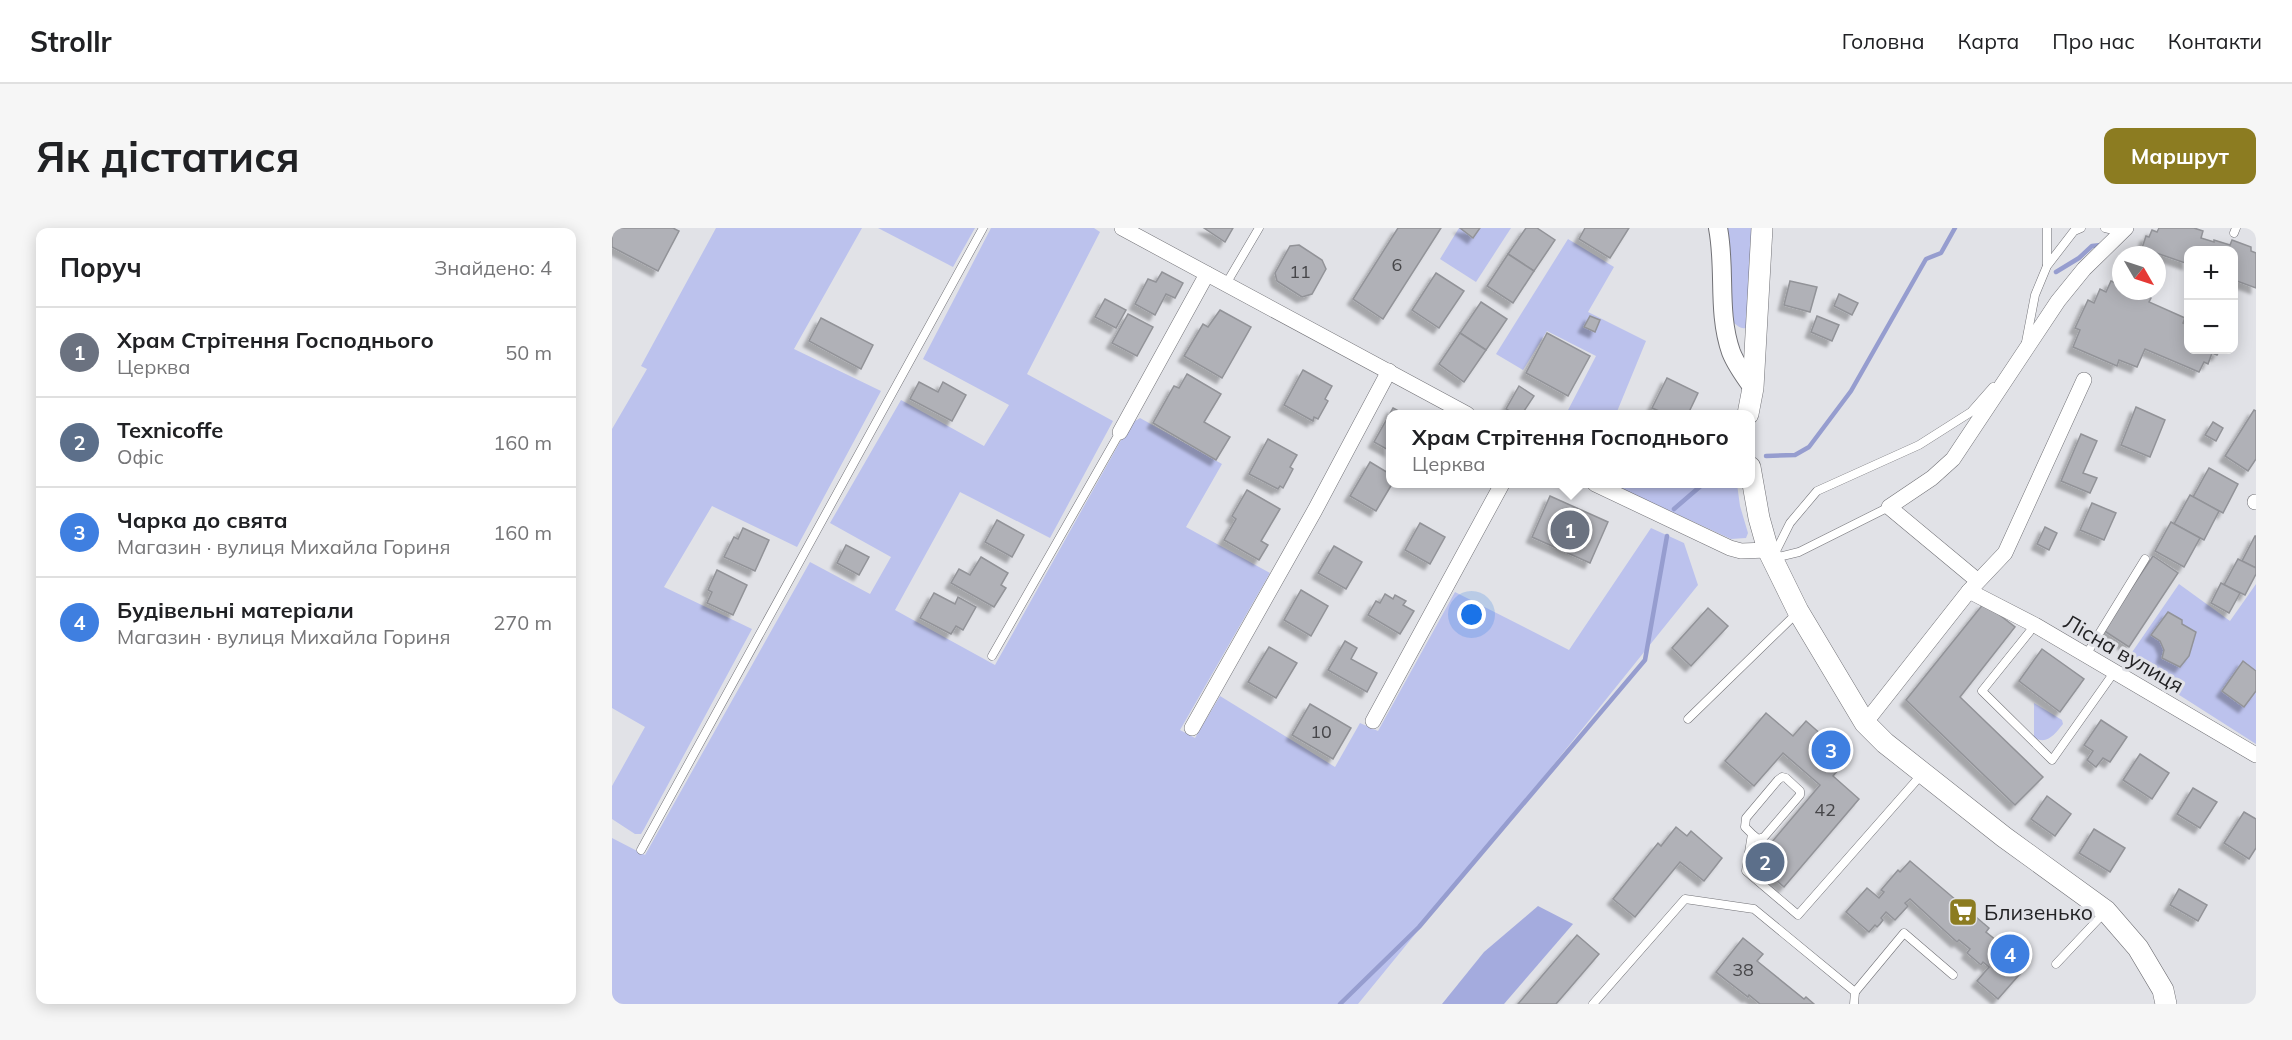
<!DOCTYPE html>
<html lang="uk">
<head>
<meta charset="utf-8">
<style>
  :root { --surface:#fff; --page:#f6f6f6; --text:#202124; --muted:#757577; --line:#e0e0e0; --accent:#8c7c21 }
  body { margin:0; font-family:Mulish,sans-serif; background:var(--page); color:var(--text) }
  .controls { position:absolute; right:18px; top:18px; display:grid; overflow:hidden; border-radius:12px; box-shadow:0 3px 15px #0003 }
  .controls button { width:54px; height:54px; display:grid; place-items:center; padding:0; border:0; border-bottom:2px solid var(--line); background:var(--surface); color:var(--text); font:30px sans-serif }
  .compass { position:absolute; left:1500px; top:18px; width:54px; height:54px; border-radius:50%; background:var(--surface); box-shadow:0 3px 15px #0003; rotate:129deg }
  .you { position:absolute; left:860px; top:387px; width:21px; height:21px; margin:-15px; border:4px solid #fff; border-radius:50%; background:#1a73e8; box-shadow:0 0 0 9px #1a73e833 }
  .badge { display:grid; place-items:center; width:39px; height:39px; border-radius:50%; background:var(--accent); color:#fff; font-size:20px; font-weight:700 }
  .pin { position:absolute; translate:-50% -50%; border:3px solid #fff; box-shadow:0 2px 6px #0006 }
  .popup { position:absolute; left:774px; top:182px; width:369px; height:78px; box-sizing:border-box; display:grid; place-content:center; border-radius:12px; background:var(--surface); filter:drop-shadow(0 2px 4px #0005); font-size:20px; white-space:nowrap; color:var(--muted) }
  .popup b { font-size:22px; color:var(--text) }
  .popup::after { content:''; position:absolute; left:50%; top:100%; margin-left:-12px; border:12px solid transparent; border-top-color:var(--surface) }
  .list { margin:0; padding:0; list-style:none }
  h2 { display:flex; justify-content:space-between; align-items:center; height:78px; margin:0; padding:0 24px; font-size:26px }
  h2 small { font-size:20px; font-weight:400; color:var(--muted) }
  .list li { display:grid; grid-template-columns:39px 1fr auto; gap:18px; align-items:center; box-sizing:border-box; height:90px; padding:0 24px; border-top:2px solid var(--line) }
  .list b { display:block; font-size:22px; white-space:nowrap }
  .list p { margin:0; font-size:20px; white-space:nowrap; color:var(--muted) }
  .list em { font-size:20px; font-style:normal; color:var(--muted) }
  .map { position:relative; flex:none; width:1644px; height:776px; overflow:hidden; border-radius:12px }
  header { display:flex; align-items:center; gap:36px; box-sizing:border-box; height:84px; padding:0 30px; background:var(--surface); border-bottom:2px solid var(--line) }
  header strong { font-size:28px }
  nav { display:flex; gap:33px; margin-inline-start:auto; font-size:21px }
  .intro { display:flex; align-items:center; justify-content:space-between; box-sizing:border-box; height:144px; padding:0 36px }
  h1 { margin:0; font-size:42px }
  .button { padding:15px 27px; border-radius:12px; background:var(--accent); color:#fff; font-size:21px; font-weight:700 }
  main { display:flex; gap:36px; padding:0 36px }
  aside { flex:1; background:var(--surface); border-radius:12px; box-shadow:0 3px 15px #0003 }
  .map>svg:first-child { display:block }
  .green { fill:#bcc2ed }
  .forest { fill:#a4abde }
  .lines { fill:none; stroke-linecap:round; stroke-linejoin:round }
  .stream { stroke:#969dcf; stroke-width:4.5 }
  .building { fill:#b0b1b7; stroke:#929398; stroke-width:1.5; filter:url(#shadow) }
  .service-casing { stroke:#717176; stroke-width:9 }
  .minor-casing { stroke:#717176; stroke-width:16 }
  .tertiary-casing { stroke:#717176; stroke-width:20 }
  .secondary-casing { stroke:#717176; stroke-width:22 }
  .service { stroke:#fff; stroke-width:8 }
  .minor { stroke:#fff; stroke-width:15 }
  .tertiary { stroke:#fff; stroke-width:18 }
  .secondary { stroke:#fff; stroke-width:21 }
  .labels { text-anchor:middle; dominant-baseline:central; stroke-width:6; stroke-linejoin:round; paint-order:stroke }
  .number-label { font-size:18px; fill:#464649 }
  .street-label { font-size:21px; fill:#222224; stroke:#e1e2e7 }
  .poi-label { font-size:21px; fill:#222224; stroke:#e1e2e7; text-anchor:start }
</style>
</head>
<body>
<header>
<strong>Strollr</strong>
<nav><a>Головна</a><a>Карта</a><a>Про нас</a><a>Контакти</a></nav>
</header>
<div class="intro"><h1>Як дістатися</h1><a class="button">Маршрут</a></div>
<main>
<aside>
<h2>Поруч<small>Знайдено: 4</small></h2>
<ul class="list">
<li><span class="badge" style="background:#6b7280">1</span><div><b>Храм Стрітення Господнього</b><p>Церква</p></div><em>50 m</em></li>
<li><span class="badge" style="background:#5c6f8a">2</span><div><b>Texnicoffe</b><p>Офіс</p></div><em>160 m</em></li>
<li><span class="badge" style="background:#3f7fe0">3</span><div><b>Чарка до свята</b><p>Магазин · вулиця Михайла Гориня</p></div><em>160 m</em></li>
<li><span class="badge" style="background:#3f7fe0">4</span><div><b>Будівельні матеріали</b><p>Магазин · вулиця Михайла Гориня</p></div><em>270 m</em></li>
</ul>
</aside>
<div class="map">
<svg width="1644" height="776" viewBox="0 0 1644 776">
  <defs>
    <filter id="shadow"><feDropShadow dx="-5.5" dy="5.5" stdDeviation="1.5" flood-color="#0004"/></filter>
  </defs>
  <rect width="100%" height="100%" fill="#e1e2e7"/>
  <g class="green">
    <path d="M104 0H250L182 121 269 163 185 319 100 278 52 359 140 401 32 601 29 606H23L0 591V558L33 499 0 480V201L35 141 29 138Z"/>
    <path d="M266 0H363L341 39Z"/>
    <path d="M379 0H482L488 4 415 146 501 193 438 310 348 264 283 382 383 437 518 196 528 190 610 236 574 299 658 345 568 502 583 510 608 468 723 539 748 495 766 503 843 364 957 422 1039 300 1072 315 1086 357 934 546 746 776H0V610L33 627 198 334 258 366 279 329 218 295 289 172 372 218 397 177 311 131Z"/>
    <path d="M847 0H899L864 54 828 31Z"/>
    <path d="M1112 0H1142L1136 99C1130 102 1127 99 1122 95Z"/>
    <path d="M956 11 1002 39 976 84 1034 113 1004 186H954L984 128 935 103 911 142 884 126Z"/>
    <path d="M999 256H1125L1128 278 1136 305 1134 310 1119 311Z"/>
    <path d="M1567 356 1618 393 1644 356V516L1514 433Z"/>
    <path d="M1422 475 1450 492 1451 496C1443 506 1434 518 1422 509Z"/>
  </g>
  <path class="forest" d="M926 678 961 696 892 776H830L872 724Z"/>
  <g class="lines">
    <g class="stream">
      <path d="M1444 44 1467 30 1480 18 1489 17"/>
      <path d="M1154 228 1183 227 1197 219 1239 163 1314 31 1329 25 1343 0"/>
      <path d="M1062 281 1091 256"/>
      <path d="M728 776 807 699 1033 432 1055 308"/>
    </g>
  </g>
  <g class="building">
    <path d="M0 0H61L67 3 46 43 0 19Z"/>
    <path d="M592 0H621L613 14Z"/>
    <path d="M786 0H829L771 91 741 71Z"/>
    <path d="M848 0H868L861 10Z"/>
    <path d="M914 0H925L943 12 922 43 896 26Z"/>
    <path d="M973 0H1017L998 30 967 11Z"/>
    <path d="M1547 0H1582L1591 3 1589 10 1602 14V12L1618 17 1620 12 1639 19V23L1644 25V60L1622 52V22H1576V36L1530 20 1534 8 1537 9 1540 2 1545 4Z"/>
    <path d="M687 17 710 32 714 41 700 66 690 69 665 53 663 45 678 18Z"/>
    <path d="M896 26 922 43 901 75 875 58Z"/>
    <path d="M550 44 571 55 563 70 554 66 543 87 523 76 536 51 544 54Z"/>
    <path d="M824 45 852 63 827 100 800 82Z"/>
    <path d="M1178 53 1205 59 1198 84 1172 77Z"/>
    <path d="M1499 53 1509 57V63H1523L1539 70 1537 74 1573 90 1571 95 1576 97V122H1608L1605 127 1600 125 1596 136 1592 134 1587 144 1533 121 1525 139 1507 132 1505 138 1461 119 1468 102 1463 100 1476 72 1482 75 1488 61 1494 64Z"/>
    <path d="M1227 66 1246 75 1240 87 1222 78Z"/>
    <path d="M493 71 514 82 504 100 483 89Z"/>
    <path d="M869 74 895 91 874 122 848 105Z"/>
    <path d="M608 82 639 99 610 150 572 128 591 96 596 99Z"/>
    <path d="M516 86 541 99 525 128 500 115Z"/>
    <path d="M978 88 988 92 983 104 972 99Z"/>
    <path d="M1205 88 1227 97 1220 113 1199 104Z"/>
    <path d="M209 90 261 117 249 141 197 113Z"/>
    <path d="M848 105 874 122 852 154 827 136Z"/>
    <path d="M935 105 978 128 956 168 914 145Z"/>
    <path d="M691 142 720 158 713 171 716 173 706 191 702 189 701 193 672 177Z"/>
    <path d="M575 146 609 166 592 194 618 209 604 232 541 195 562 158 567 160Z"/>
    <path d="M1055 150 1086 165 1076 186H1054L1040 180Z"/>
    <path d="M307 154 326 164 331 154 354 167 340 193 298 171Z"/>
    <path d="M907 158 922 168 910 186H903L894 181Z"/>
    <path d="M1524 179 1553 192 1538 229 1509 217Z"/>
    <path d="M781 180 792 186H778V223L762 214Z"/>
    <path d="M1642 182 1644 183V231L1636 243 1613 228Z"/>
    <path d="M1601 194 1611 200 1604 213 1593 207Z"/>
    <path d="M1469 206 1485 213 1471 245 1485 250 1478 265 1449 253Z"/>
    <path d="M656 211 685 227 678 239 681 241 671 260 668 258 666 261 637 246Z"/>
    <path d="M758 234 778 246 780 256 764 283 738 268Z"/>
    <path d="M1597 240 1626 256 1611 285 1581 269Z"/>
    <path d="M635 262 668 281 649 313 656 317 647 332 612 312 624 291 620 288Z"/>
    <path d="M1578 267 1607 283 1592 312 1562 296Z"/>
    <path d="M938 268 996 294 978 335 920 309Z"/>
    <path d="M1480 275 1504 285 1492 312 1468 302Z"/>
    <path d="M385 292 412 307 400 329 373 314Z"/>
    <path d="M1559 294 1588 310 1572 339 1543 323Z"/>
    <path d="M808 295 833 309 818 336 793 322Z"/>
    <path d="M1433 299 1445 305 1437 322 1425 316Z"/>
    <path d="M131 300 157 312 143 343 112 329 122 309 126 311Z"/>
    <path d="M1643 308H1644V340L1630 333Z"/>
    <path d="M234 317 257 329 247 347 225 335Z"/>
    <path d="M722 318 750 334 734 361 706 345Z"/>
    <path d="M1541 328 1566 345 1517 419 1491 402Z"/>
    <path d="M369 329 396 345 389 357 394 360 382 379 339 355 347 341 358 347Z"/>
    <path d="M1626 331 1644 340V346L1633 367 1612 357Z"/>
    <path d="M105 342 135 357 121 387 95 375 100 364 96 362Z"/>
    <path d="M1609 355 1628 365 1617 385 1599 375Z"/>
    <path d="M689 362 716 378 699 408 672 392Z"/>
    <path d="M322 365 343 376 346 369 364 379 351 402 344 398 339 406 308 390Z"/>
    <path d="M773 366 781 371 783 367 794 373 791 377 802 383 788 406 756 387 764 373 768 375Z"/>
    <path d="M1372 375 1403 399 1348 469 1431 549 1403 577 1294 472Z"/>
    <path d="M1096 380 1116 398 1079 438 1060 420Z"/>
    <path d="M1556 384 1570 392V396L1584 404 1577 428 1568 439 1550 430 1552 422 1548 413 1539 407Z"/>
    <path d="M733 413 745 420 739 431 765 445 755 464 716 442Z"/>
    <path d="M657 419 685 435 664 470 636 454Z"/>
    <path d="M1430 421 1472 451 1448 484 1407 453Z"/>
    <path d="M1631 433 1644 443V463L1632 479 1610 463Z"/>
    <path d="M698 476 739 500 721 531 680 507Z"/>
    <path d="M1154 485 1181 508 1194 493 1236 530 1221 548 1247 571 1172 659 1143 634 1208 557 1171 525 1142 558 1113 533Z"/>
    <path d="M1489 492 1515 509 1498 534 1491 530 1484 539 1475 532 1481 523 1472 517Z"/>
    <path d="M1528 526 1557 545 1540 571 1511 552Z"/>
    <path d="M1581 560 1605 574 1588 600 1565 586Z"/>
    <path d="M1435 568 1459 586 1443 608 1419 591Z"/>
    <path d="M1632 584 1644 591V620L1637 631 1612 615Z"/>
    <path d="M1064 599 1075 608 1079 603 1110 630 1092 653 1068 634 1023 689 1001 671 1046 615 1049 618Z"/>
    <path d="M1482 601 1513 620 1498 644 1467 625Z"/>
    <path d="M1298 633 1377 700 1374 704 1384 712 1386 710 1404 725 1402 728 1414 739 1386 771 1365 753 1377 739 1371 734 1369 737 1355 725 1358 721 1347 712 1345 714 1298 671 1293 675 1296 678 1283 692 1274 684 1269 690 1271 692 1268 696 1265 699 1263 697 1257 704 1234 684 1255 660 1267 670 1272 664 1269 662 1286 642 1288 644Z"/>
    <path d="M1567 661 1595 677 1586 693 1558 677Z"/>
    <path d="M965 707 987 726 957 761 944 776H906Z"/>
    <path d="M1131 710 1151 726 1145 733 1192 771 1194 769 1202 776H1148L1137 767 1136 769 1104 744Z"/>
  </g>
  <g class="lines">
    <g class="service-casing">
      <g id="service">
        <path d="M1435 0V37"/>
        <path d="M1493 0 1510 4"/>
        <path d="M1622 5 1624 0"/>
        <path d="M614 56 647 0"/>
        <path d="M1414 114 1423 67 1435 38 1462 3 1469 0"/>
        <path d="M1162 327 1178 295 1205 263 1307 217 1359 184 1381 159"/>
        <path d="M1162 330 1187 324 1277 279"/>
        <path d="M1423 397 1370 463 1440 532 1503 443"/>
        <path d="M1474 427 1533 331"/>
        <path d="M380 428 508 204"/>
        <path d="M1076 491 1185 385"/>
        <path d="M1140 606 1146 611 1152 609 1188 567V563L1174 550 1170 549 1166 552 1134 590 1133 599 1140 606 1134 643 1186 687 1310 546"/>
        <path d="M29 622 371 0"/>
        <path d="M1444 736 1493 684"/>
        <path d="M1243 764 1292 705 1341 747"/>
        <path d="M981 776 1073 671 1142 681 1243 764 1242 776"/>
      </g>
    </g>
    <g class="minor-casing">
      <g id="minor">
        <path d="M510 0 855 186"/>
        <path d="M508 204 595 46"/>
        <path d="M983 256 1118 320 1129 323 1156 322"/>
        <path d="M1643 274H1644"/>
        <path d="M1366 353 1277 279 1320 250 1341 231 1446 73 1472 41 1514 0"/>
        <path d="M1357 363 1423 397 1644 527"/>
        <path d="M761 493 890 256"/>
        <path d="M1253 495 1357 363 1393 325 1472 152"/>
        <path d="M580 500 703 282 777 143"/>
      </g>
    </g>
    <g class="tertiary-casing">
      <path id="tertiary" d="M1106 0C1114 41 1105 84 1119 124 1124 137 1133 149 1141 160"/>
    </g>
    <g class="secondary-casing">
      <g id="secondary">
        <path d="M1136 186 1141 160 1150 0"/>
        <path d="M1138 239 1147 290 1156 322 1186 383 1253 495 1273 515 1392 609 1494 683 1526 720 1551 762 1554 776"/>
      </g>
    </g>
    <use href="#service" class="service"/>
    <use href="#minor" class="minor"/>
    <use href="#tertiary" class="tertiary"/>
    <use href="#secondary" class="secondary"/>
  </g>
  <defs>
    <g id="supermarket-square" transform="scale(1.5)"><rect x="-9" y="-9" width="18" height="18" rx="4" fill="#8c7c21" stroke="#e1e2e7"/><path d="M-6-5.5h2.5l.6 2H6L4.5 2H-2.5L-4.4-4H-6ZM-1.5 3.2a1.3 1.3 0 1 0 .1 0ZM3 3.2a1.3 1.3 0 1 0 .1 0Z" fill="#fff"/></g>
  </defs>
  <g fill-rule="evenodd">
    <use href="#supermarket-square" x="1351" y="684"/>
  </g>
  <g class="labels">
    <g class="number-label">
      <text x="785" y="36">6</text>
      <text x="688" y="43">11</text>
      <text x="709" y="503">10</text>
      <text x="1213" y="581">42</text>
      <text x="1131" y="741">38</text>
    </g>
    <g class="street-label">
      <text transform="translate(1512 425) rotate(30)">Лісна вулиця</text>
    </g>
    <g class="poi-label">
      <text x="1372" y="684">Близенько</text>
    </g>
  </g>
</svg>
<div class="controls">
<button>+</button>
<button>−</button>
</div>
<svg class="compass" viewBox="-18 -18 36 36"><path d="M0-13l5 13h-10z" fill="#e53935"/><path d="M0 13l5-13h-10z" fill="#757577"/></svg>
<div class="you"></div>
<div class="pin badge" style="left:958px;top:302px;background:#6b7280">1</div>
<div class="popup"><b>Храм Стрітення Господнього</b>Церква</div>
<div class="pin badge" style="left:1153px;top:634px;background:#5c6f8a">2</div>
<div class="pin badge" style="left:1219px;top:522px;background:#3f7fe0">3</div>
<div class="pin badge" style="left:1398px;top:726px;background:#3f7fe0">4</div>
</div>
</main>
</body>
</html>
